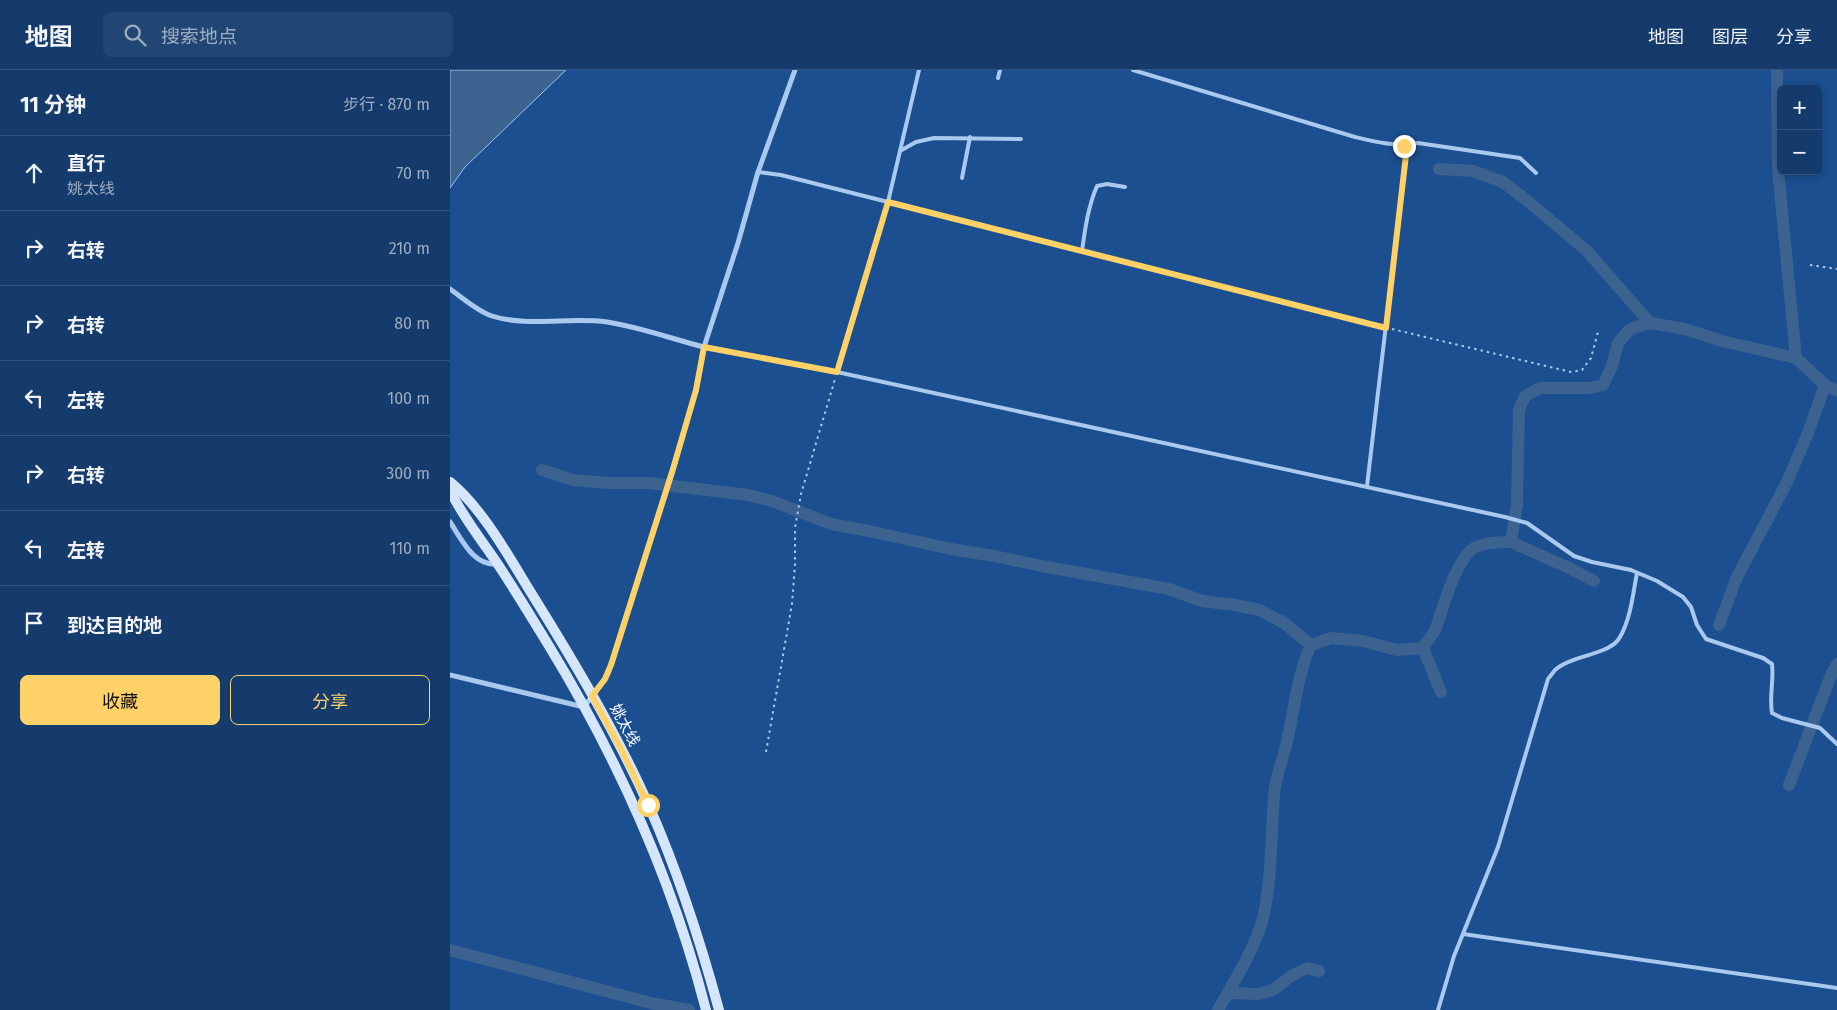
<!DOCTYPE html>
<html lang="zh">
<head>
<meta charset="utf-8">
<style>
  :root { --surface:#143b6b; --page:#214673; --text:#f1f3f6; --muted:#9dadc1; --line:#33557e; --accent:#ffd166 }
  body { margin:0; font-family:"Fira Sans","Noto Sans SC",sans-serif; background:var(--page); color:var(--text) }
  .controls { position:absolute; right:15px; top:15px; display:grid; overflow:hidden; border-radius:8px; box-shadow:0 2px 8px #0003 }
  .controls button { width:45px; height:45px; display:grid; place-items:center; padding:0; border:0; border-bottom:1px solid var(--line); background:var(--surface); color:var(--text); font:25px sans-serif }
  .stop { position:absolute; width:15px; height:15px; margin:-11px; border:4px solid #ffd166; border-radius:50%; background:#fff }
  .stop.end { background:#ffd166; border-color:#fff; box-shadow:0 1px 5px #0008 }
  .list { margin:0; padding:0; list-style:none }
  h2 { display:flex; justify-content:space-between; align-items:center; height:65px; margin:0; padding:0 20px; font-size:21px }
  h2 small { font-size:16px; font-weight:400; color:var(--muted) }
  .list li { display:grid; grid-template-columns:32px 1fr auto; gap:15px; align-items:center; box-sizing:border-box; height:75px; padding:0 20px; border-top:1px solid var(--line) }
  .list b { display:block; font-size:19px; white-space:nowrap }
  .list p { margin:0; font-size:16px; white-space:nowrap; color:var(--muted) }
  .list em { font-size:16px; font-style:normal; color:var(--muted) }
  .actions { display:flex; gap:10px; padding:15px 20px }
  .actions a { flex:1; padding:11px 0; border:1px solid var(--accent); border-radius:8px; text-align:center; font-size:18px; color:var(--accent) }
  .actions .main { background:var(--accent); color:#111 }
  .icon { flex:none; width:28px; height:28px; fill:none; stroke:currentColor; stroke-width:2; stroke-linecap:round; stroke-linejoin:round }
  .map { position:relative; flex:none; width:1387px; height:940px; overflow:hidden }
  header { display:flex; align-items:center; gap:30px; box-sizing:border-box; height:70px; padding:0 25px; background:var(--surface); border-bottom:1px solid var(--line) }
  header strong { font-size:24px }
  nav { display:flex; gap:28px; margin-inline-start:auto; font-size:18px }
  .search { width:350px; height:45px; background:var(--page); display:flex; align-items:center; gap:12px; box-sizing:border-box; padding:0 18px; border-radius:8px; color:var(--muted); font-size:19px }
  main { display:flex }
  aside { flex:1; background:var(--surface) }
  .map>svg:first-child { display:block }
  .water { fill:#3c6290; stroke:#9cc4f0 }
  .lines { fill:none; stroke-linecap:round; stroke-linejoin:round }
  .canal { stroke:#3c6290; stroke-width:12 }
  .path { stroke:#a9c9ee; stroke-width:2; stroke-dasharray:2.5 4; stroke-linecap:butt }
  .service { stroke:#a9c9ee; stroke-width:4 }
  .minor { stroke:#a9c9ee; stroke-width:5 }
  .secondary { stroke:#d6e6fa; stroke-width:10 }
  .route { stroke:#ffd166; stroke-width:6 }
  .labels { text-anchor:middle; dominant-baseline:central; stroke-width:4.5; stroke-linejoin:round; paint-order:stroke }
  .street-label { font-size:15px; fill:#fff; stroke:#1b4f8f }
</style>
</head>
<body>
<header>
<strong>地图</strong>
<div class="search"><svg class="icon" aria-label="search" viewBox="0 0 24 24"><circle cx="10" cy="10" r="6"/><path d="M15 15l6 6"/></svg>搜索地点</div>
<nav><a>地图</a><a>图层</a><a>分享</a></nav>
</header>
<main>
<aside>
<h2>11 分钟<small>步行 · 870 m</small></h2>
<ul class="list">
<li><svg class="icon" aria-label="ahead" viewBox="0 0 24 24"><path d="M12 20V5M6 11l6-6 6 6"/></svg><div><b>直行</b><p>姚太线</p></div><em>70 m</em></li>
<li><svg class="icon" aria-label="right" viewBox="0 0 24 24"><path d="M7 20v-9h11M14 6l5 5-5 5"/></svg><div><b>右转</b></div><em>210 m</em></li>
<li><svg class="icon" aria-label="right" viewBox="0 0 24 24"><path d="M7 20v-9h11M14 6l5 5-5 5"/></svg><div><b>右转</b></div><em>80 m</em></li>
<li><svg class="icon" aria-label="left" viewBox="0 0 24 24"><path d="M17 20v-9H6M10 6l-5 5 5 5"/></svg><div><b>左转</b></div><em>100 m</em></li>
<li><svg class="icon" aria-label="right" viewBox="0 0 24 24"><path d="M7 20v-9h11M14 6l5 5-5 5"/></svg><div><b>右转</b></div><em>300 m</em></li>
<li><svg class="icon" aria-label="left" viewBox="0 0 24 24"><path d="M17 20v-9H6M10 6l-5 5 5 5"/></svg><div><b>左转</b></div><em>110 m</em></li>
<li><svg class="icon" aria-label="arrive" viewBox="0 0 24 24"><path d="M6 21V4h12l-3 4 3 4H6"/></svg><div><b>到达目的地</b></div></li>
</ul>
<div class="actions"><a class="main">收藏</a><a>分享</a></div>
</aside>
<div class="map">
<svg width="1387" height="940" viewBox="0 0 1387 940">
  <rect width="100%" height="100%" fill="#1b4f8f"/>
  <path class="water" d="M0 0H116L15 97 0 118Z"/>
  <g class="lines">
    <g class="canal">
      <path d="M1327 0 1328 99 1346 288"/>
      <path d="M989 99 1023 101 1053 112 1080 133 1137 181 1200 253"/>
      <path d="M92 400 123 410 158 413H199L298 425 322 431 381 454 419 461 501 479 544 486 592 496 719 519 752 531 785 535 810 540 834 553 861 575"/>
      <path d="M1061 472 1117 497 1144 511"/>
      <path d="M1269 555 1287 507 1337 412 1358 363 1375 315"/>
      <path d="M973 578 991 622"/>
      <path d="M1339 715 1380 608 1387 594"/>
      <path d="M0 880 201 933 239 940"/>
      <path d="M778 923 809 924 823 920 841 906 857 898 869 901"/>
      <path d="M768 940C783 914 808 873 814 844 822 805 821 765 824 726 825 706 833 690 837 671 845 638 847 605 861 575L881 568 913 571 947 580 973 578C977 571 983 565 986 558 994 535 1003 499 1020 481 1029 472 1049 472 1061 472L1067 434 1069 340 1075 326 1090 318H1140L1153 315 1162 296 1168 273 1180 259 1200 253 1235 259 1272 271 1346 288 1375 315 1387 321"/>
    </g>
    <g class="path">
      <path d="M639 183 928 256"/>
      <path d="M1360 195 1387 199"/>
      <path d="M942 259 1121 302 1132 300 1141 288 1148 262"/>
      <path d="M389 295 436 139"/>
      <path d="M316 682 342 534 345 494V458L351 424 385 309"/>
    </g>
    <g class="service">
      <path d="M683 0 905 67C926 72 946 77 968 73L1070 88 1086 103"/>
      <path d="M548 8 550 0"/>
      <path d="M450 81 466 72 484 68 571 69"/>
      <path d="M308 102 331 105 632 181C635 159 638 137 647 116L657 114 675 117"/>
      <path d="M512 108 520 67"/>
      <path d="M438 132 469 0"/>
      <path d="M254 277 387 302 1055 447 1077 453 1124 486 1142 492 1181 500 1207 511 1233 527 1241 537 1247 555 1256 569 1313 588 1322 594C1324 612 1319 626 1322 643L1332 648 1370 658 1387 674"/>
      <path d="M917 416 956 85 954 76"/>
      <path d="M1013 864 1387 918"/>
      <path d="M988 940 1004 886 1048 777 1098 609C1100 606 1103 603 1105 600 1121 585 1161 585 1170 567 1181 548 1183 523 1187 503"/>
    </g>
    <g class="minor">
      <path d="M0 219C13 228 27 241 42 246 76 257 121 247 157 252 190 257 222 269 254 277"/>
      <path d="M0 452C12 470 24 497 48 494"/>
      <path d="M0 605 134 637 155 609 161 595 223 399 246 320 254 277 288 173 308 102 345 0"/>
    </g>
    <g class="secondary">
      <path d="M0 412C32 438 58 485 80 521 123 590 166 662 199 736 228 802 250 870 269 940"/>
      <path d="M0 420C12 446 31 469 47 493 65 520 82 548 99 576 168 689 223 812 256 940"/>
    </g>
  </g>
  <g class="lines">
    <path class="route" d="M198 735 172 681 142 626 155 609 161 595 223 399 246 320 254 277 387 302 438 132 936 258 956 85 954 76"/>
  </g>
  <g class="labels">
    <g class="street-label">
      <text transform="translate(175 655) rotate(62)">姚太线</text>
    </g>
  </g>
</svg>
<div class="controls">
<button>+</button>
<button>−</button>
</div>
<div class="stop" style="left:198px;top:735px"></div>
<div class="stop end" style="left:954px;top:76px"></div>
</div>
</main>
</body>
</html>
